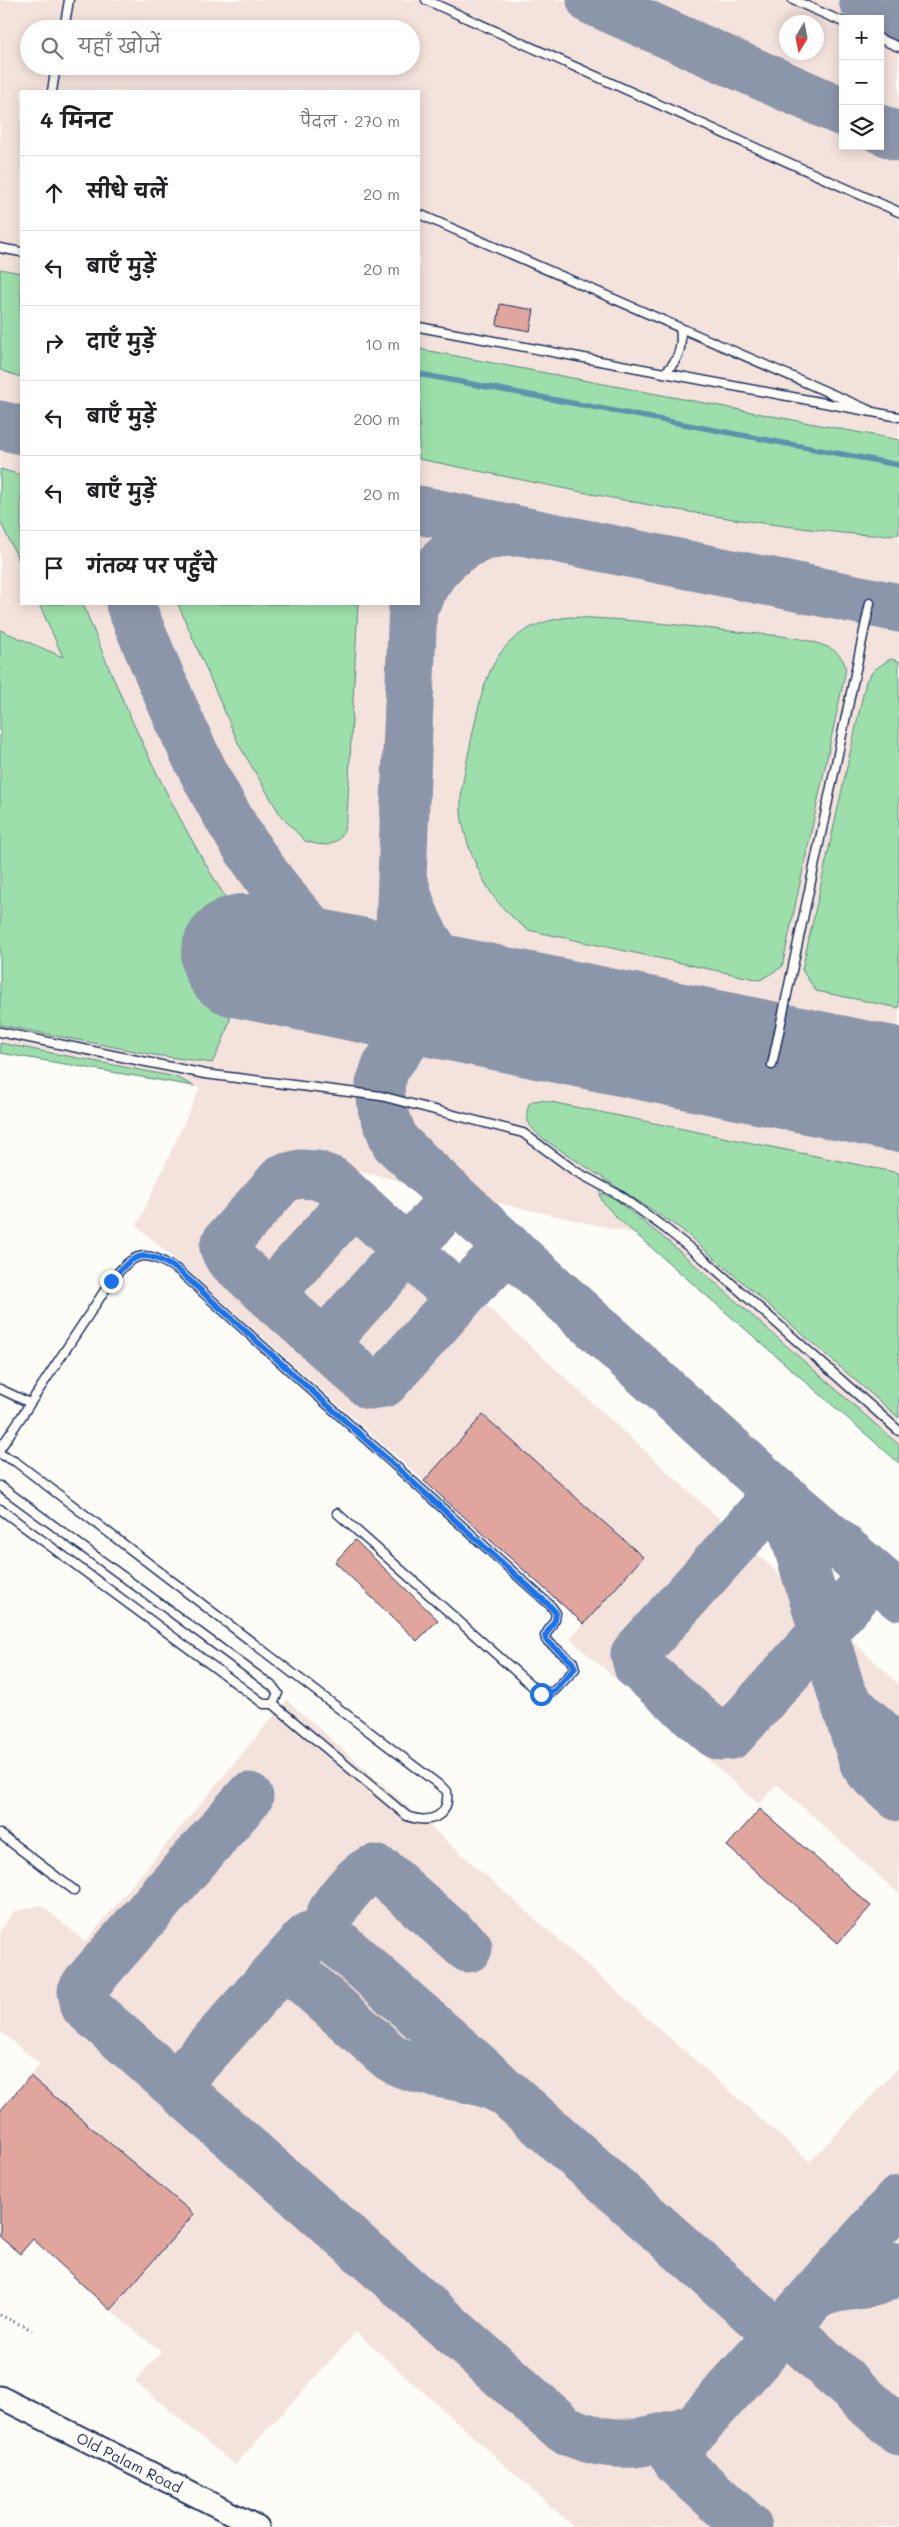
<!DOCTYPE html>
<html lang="hi">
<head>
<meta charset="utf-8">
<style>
  :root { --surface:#fff; --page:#f2f2f2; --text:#202124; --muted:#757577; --line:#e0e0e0 }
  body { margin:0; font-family:Mali,"Playpen Sans Deva",sans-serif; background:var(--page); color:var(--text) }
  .controls { position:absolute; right:15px; top:15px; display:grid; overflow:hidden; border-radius:0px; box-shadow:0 2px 12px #0003 }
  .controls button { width:45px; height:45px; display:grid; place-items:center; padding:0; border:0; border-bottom:1px solid var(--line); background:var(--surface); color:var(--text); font:25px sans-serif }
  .compass { position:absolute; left:779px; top:15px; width:45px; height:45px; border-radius:50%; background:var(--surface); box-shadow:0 2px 12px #0003; rotate:190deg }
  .stop { position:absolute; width:15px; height:15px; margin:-11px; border:4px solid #1a73e8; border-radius:50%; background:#fff }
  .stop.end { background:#1a73e8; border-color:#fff; box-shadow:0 1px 5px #0008 }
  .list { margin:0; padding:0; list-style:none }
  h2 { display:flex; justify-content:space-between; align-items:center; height:65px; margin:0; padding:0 20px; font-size:21px }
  h2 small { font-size:16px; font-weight:400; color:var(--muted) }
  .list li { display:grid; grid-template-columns:32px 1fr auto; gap:15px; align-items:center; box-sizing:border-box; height:75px; padding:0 20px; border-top:1px solid var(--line) }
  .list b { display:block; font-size:19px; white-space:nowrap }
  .list em { font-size:16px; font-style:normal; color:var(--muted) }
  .icon { flex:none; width:28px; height:28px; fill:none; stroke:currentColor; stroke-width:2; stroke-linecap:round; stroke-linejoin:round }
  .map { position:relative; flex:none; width:899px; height:2527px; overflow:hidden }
  .search { position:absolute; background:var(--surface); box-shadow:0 2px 12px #0003; left:20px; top:20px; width:400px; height:55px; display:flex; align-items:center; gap:12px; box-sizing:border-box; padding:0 18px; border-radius:28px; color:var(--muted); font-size:19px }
  .panel { position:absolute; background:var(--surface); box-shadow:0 2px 12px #0003; left:20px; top:90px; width:400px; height:515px; border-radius:0px }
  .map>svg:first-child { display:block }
  .built { fill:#f4e2dc; fill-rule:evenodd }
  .green { fill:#9ddfaa; stroke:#5c8784 }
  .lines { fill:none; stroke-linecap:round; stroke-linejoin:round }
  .stream { stroke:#5b93ad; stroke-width:5.5 }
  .taxiway { stroke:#8c96aa; stroke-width:49 }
  .runway { stroke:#8c96aa; stroke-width:124 }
  .building { fill:#e0a69e; stroke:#1b2f5e }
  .lane-casing { stroke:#1b2f5e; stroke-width:11 }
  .secondary-casing { stroke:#1b2f5e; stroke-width:25 }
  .path { stroke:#1b2f5e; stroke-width:3; stroke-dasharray:1 4; stroke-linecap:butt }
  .lane { stroke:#fdfcf7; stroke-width:8 }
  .secondary { stroke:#fdfcf7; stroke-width:21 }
  .route { stroke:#1a73e8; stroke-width:6 }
  .labels { text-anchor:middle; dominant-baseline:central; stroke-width:4; stroke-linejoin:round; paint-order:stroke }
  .street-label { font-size:15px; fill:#1b2f5e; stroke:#fdfcf7 }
</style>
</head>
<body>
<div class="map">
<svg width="899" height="2527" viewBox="0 0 899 2527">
  <rect width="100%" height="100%" fill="#fdfcf7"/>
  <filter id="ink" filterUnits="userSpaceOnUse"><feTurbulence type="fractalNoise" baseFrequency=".02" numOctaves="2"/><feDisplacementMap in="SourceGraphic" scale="10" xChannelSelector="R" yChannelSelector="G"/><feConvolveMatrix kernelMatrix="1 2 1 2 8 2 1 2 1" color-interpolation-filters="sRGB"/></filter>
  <g filter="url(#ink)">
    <g class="built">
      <path d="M0 0H899V1463L636 1234 334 1166 899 1684V1894L777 1784 759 1804 570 1639 643 1557 483 1415 424 1481 137 1226 200 1088 0 1053ZM843 19H880V146H843ZM786 22H816V52H786ZM29 29H411V66H29ZM21 91H419V604H21Z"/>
      <path d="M287 1700 810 2162 899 2067V2527H574L356 2332 235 2465 135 2381 161 2352 110 2310 193 2213 30 2076 40 2064 0 2031V1931L13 1912 41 1905 85 1942Z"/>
    </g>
    <g class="green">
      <path d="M0 269 21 273V377L0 370Z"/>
      <path d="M419 349 899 440V534C863 538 822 530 785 526 662 511 540 483 419 459Z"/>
      <path d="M0 469 21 475V565L0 521Z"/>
      <path d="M39 604H83C124 708 171 812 231 906L250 911C242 958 236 1023 212 1063L155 1055 0 1025V630L63 657Z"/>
      <path d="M178 604H358L347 817 344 831 338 840 328 845 316 844 305 841 281 816 239 745Z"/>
      <path d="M569 617C626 619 682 625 738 632 765 635 799 635 825 646 837 650 848 661 845 674L782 967 760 980 528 930C520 924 512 917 505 910 486 892 468 851 463 825 457 799 465 772 470 746 484 681 491 627 569 617Z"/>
      <path d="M890 659 899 661V1008L816 991 802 970 866 681 874 670Z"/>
      <path d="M0 1043 176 1077 194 1086 0 1053Z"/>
      <path d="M541 1100 899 1173V1418L681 1229 542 1138C531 1128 523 1120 529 1104L533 1101Z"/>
      <path d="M600 1193 615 1199 670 1243 899 1445V1463L615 1216 602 1201Z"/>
    </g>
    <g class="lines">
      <path class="stream" d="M419 374 899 465"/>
      <g class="taxiway">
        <path d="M591 0 843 112"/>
        <path d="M863 0 899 16"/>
        <path d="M880 129 899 137"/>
        <path d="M0 425 21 430"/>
        <path d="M419 510 899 608"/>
        <path d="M419 597C435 559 472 531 515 532"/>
        <path d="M130 604C169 698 205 792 266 875 287 904 309 931 338 953 362 971 392 981 420 992"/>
        <path d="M406 889C421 950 459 987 517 1010"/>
        <path d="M518 1012 475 1009 452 1012 427 1022 409 1036 386 1066 380 1084 382 1108 395 1142 515 1254 767 1483 899 1596"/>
        <path d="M392 1014 400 928 413 604"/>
        <path d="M471 1285 461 1289 447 1286 332 1181 316 1175 300 1174 283 1178 226 1242 224 1248 229 1258 370 1385 384 1383 471 1285 499 1257 504 1254H515"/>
        <path d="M280 1305 276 1294 281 1282 345 1211 355 1207 365 1211"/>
        <path d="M313 1334 320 1337 331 1335 444 1209 452 1206 468 1209"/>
        <path d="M767 1483 769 1504 635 1654 638 1666 716 1734 720 1736 731 1735 866 1584 880 1582 886 1585"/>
        <path d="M777 1494 788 1513 842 1694 850 1706 899 1750"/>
        <path d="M845 1703 864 1763 870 1771 899 1797"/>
        <path d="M249 1797 86 1984 82 1991 85 2006 564 2429C613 2452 648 2444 697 2427"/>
        <path d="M332 1938 316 1937 303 1942C298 1954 292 1964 299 1976L390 2057C425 2079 474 2071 508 2094L765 2323 801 2342 899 2431"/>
        <path d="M468 1948 385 1874 375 1869C361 1870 329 1909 328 1923 327 1929 329 1933 332 1938L496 2083"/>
        <path d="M184 2094 181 2087 184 2076 309 1936"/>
        <path d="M812 2298 899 2200"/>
        <path d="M748 2527 679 2464 675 2457 679 2446 812 2298C838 2279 875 2293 899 2267"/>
      </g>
      <path class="runway" d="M243 956 899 1090"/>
    </g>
    <g class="building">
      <path d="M500 304 534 310 530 331 497 325Z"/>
      <path d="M483 1415 643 1557 584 1624 424 1481Z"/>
      <path d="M355 1540 438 1620 417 1641 335 1562Z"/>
      <path d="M760 1809 871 1906 838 1943 727 1846Z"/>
      <path d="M30 2076 194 2214 110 2310 33 2239 20 2254 0 2237V2111Z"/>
    </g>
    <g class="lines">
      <g class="lane-casing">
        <g id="lane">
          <path d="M426 0 899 212"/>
          <path d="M793 0 843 22"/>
          <path d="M64 29 69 0"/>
          <path d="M880 39 899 47"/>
          <path d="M52 91 56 66"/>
          <path d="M419 214 871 411"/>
          <path d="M0 248 21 252"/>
          <path d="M419 327 899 417"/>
          <path d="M664 373C678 362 683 346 680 328"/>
          <path d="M0 1032 205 1074 381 1096 523 1133 575 1171 621 1196 666 1229 705 1260 899 1431"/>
          <path d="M772 1065 870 603"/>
          <path d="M0 1389 30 1403"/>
          <path d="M0 1449 111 1281C135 1251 144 1249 178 1270L551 1606 556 1613 555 1619 545 1636 546 1640 573 1662 575 1669 554 1691 541 1694 337 1513"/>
          <path d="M0 1454 16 1462 447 1791C450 1818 429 1824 407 1816L273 1704"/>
          <path d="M0 1486 272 1686 278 1693 273 1704H264L0 1509"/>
          <path d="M0 1834 74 1890"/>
        </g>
      </g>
      <g class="secondary-casing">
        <g id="secondary">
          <path id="s1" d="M0 2397 258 2527"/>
        </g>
      </g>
      <path class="path" d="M0 2315 32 2330"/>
      <use href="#lane" class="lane"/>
      <use href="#secondary" class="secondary"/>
    </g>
  </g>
  <g class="lines" filter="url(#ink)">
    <path class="route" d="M111 1281C135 1251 144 1249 178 1270L550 1606 556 1613 555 1620 545 1636 546 1640 572 1662 575 1668 554 1691 541 1694"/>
  </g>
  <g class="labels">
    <g class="street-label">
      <text stroke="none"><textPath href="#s1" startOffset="145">Old Palam Road</textPath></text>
    </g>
  </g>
</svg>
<div class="controls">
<button>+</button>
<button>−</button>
<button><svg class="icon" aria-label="layers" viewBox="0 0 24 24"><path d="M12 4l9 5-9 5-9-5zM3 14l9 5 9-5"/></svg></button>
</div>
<svg class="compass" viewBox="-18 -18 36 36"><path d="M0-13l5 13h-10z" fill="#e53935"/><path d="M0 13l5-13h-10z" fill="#757577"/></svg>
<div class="stop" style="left:541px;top:1694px"></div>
<div class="stop end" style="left:111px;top:1281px"></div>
<div class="search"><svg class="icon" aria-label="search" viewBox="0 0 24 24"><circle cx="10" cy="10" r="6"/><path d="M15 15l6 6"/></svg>यहाँ खोजें</div>
<section class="panel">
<h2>4 मिनट<small>पैदल · 270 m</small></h2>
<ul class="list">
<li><svg class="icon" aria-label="ahead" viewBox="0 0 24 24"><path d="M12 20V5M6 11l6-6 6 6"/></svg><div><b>सीधे चलें</b></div><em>20 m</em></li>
<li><svg class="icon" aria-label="left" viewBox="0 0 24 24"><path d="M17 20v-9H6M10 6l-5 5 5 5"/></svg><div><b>बाएँ मुड़ें</b></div><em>20 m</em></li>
<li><svg class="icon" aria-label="right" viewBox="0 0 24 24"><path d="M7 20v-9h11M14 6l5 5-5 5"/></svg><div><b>दाएँ मुड़ें</b></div><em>10 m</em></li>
<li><svg class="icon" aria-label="left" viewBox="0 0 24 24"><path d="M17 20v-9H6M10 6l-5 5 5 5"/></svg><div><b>बाएँ मुड़ें</b></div><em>200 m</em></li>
<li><svg class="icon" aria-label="left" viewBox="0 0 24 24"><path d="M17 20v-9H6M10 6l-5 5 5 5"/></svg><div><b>बाएँ मुड़ें</b></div><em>20 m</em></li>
<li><svg class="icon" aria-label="arrive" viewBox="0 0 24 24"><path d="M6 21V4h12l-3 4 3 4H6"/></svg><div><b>गंतव्य पर पहुँचे</b></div></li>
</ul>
</section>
</div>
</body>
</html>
